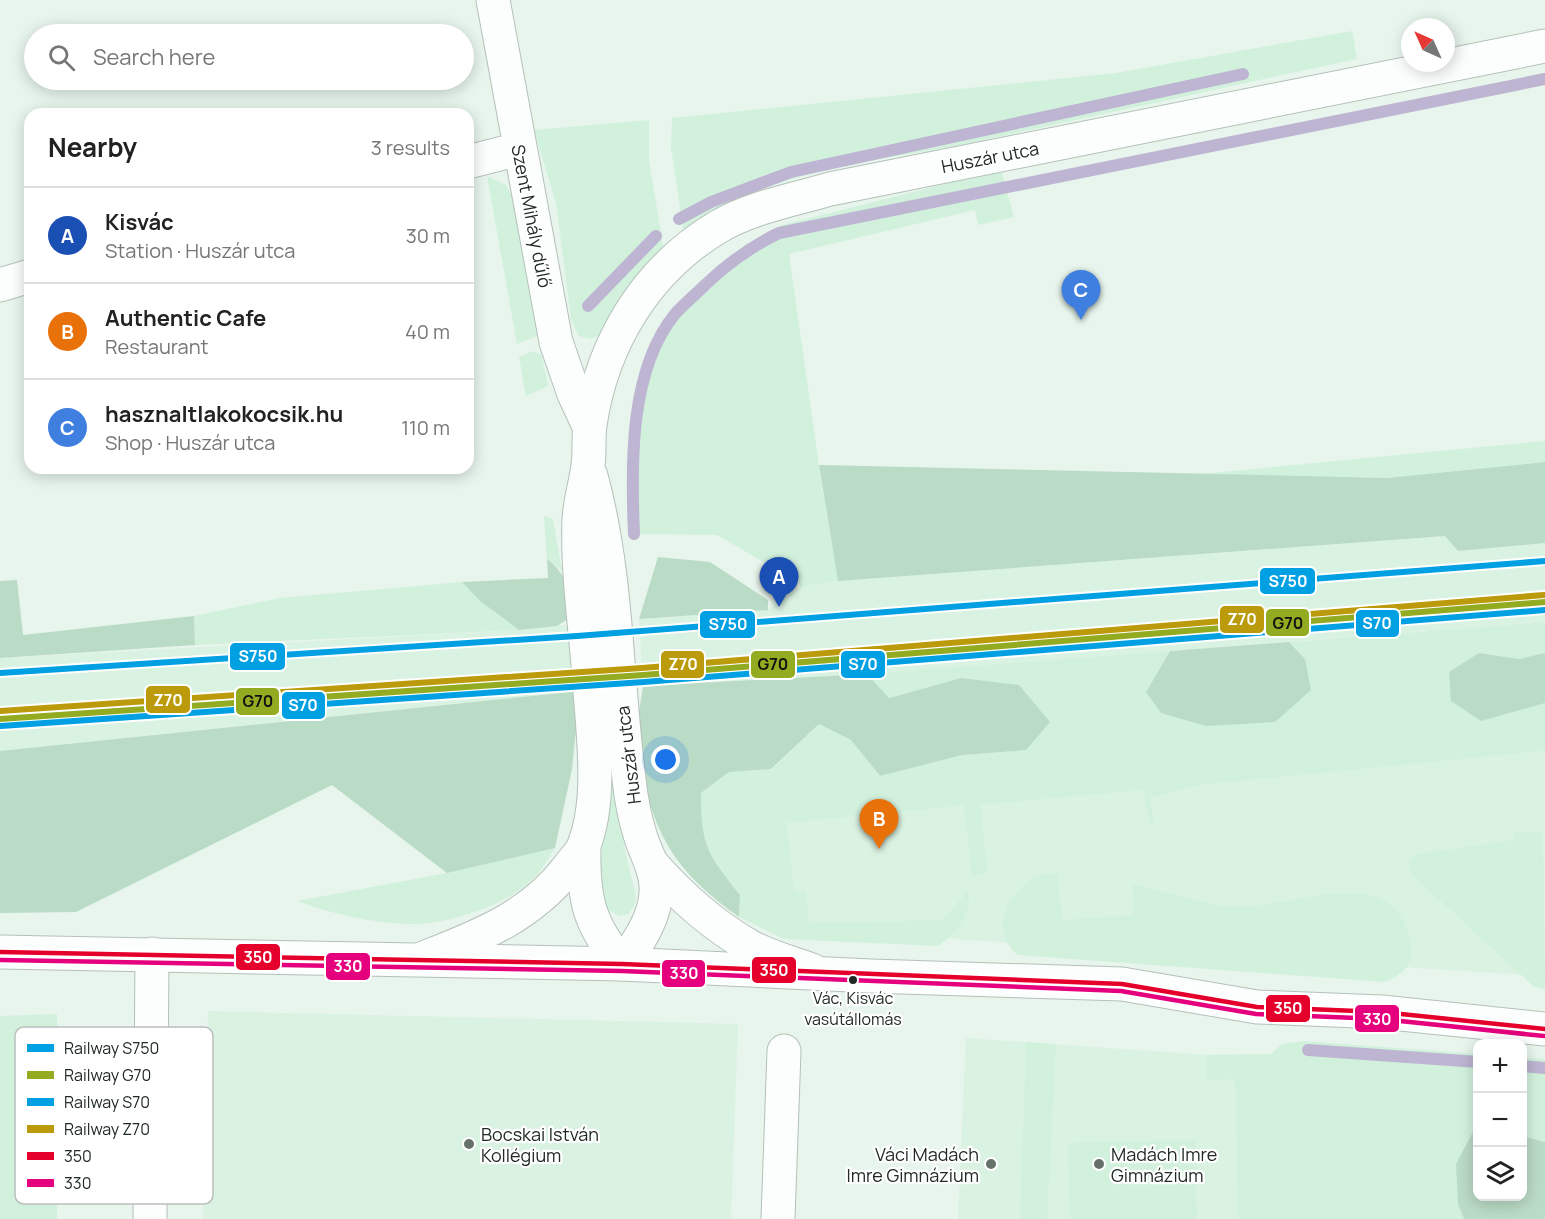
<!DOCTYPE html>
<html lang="en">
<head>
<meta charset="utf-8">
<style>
  :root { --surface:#fff; --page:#f6f6f6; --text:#222; --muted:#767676; --line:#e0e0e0; --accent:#111827 }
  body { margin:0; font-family:Manrope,sans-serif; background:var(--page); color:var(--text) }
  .controls { position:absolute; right:18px; bottom:18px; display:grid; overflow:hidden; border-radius:12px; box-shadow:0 3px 15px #0003 }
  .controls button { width:54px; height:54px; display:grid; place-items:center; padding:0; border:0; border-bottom:2px solid var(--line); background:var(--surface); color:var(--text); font:30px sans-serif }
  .compass { position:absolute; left:1401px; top:18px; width:54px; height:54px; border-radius:50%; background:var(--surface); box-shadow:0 3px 15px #0003; rotate:315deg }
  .you { position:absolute; left:666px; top:760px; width:21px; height:21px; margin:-15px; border:4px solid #fff; border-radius:50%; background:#1a73e8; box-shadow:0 0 0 9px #1a73e833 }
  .badge { display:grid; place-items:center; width:39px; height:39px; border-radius:50%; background:var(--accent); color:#fff; font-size:20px; font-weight:700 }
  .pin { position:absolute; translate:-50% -50px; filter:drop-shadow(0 2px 3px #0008) }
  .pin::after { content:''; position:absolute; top:32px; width:21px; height:18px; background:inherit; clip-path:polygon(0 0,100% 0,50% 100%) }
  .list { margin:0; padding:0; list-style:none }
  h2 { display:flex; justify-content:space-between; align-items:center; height:78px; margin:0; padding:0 24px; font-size:26px }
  h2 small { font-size:20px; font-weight:400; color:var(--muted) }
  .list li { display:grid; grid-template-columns:39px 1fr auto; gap:18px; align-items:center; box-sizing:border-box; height:96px; padding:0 24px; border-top:2px solid var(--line) }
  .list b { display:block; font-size:22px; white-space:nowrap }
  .list p { margin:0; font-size:20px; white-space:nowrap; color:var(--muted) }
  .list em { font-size:20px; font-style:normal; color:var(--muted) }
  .icon { flex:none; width:33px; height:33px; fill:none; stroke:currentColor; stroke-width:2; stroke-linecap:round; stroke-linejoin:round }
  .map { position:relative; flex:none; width:1545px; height:1219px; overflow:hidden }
  .search { position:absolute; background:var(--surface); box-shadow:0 3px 15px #0003; left:24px; top:24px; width:450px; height:66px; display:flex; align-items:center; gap:15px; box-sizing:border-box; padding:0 21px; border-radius:33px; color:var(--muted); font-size:22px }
  .panel { position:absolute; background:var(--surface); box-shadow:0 3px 15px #0003; left:24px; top:108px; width:450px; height:366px; border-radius:18px }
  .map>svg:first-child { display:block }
  .built { fill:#daf2e2 }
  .green { fill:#d2f1dd }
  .forest { fill:#badbc6 }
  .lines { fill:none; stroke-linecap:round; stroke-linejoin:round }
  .stream { stroke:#bdb5d2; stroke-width:12 }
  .minor-casing { stroke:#b5c0b9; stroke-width:35 }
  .major-casing { stroke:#b5c0b9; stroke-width:35 }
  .minor { stroke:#fbfefc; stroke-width:33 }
  .major { stroke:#fbfefc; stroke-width:33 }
  .bus-1-casing { stroke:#fff; stroke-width:9 }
  .bus-2-casing { stroke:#fff; stroke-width:9 }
  .bus-1 { stroke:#e4002b; stroke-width:4.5 }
  .bus-2 { stroke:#e5007d; stroke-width:4.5 }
  .rail-1-casing { stroke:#fff; stroke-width:10 }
  .rail-2-casing { stroke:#fff; stroke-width:10 }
  .rail-3-casing { stroke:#fff; stroke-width:10 }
  .rail-4-casing { stroke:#fff; stroke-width:10 }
  .rail-1 { stroke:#00a0e3; stroke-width:6 }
  .rail-2 { stroke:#93ab20; stroke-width:6 }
  .rail-3 { stroke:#00a0e3; stroke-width:6 }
  .rail-4 { stroke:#bb9b0b; stroke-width:6 }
  .bus-dot { fill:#202a24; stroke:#fff; stroke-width:2 }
  .poi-dot { fill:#66716a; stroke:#fff; stroke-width:2 }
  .labels { text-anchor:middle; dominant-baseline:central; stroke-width:4.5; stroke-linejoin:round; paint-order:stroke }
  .bus-label { font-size:16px; fill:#202a24; stroke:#fff }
  .street-label { font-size:18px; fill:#202a24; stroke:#fff }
  .poi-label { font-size:18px; fill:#202a24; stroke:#fff; text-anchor:start }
  .key { fill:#fff; stroke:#bcbfbd; stroke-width:1.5 }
  .key-label { font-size:16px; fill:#202a24 }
  .line-badge { stroke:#fff; stroke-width:2 }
  .badge-label { font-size:16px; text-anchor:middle; font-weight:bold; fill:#fff }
  .pale-badge-label { font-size:16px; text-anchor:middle; font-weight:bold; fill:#111 }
</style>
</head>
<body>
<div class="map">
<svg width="1545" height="1219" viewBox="0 0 1545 1219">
  <rect width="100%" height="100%" fill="#e7f5ec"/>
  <g class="built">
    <path d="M1446 536 1458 551 1545 543V622L707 687 643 686 639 619 767 610 800 587 838 581Z"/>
    <path d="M576 624 580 691 0 751V658L519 630Z"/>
    <path d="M1545 751V976L795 929 787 823Z"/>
    <path d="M208 1011 738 1024 731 1219H203Z"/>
    <path d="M966 1038 1207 1055V1079H1235L1238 1219H958Z"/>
  </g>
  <g class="green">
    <path d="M1352 31 1357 59C1231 86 1105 114 979 141 878 163 767 166 684 235L671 148 672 118 1116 73Z"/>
    <path d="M649 120V160L664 252 605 334 590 339 579 336 571 319 556 203 534 130Z"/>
    <path d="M1001 170 1014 217 978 225 975 210 789 254 821 480 838 581 800 587 798 574H784L717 535 634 534 632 467 634 428 651 357 676 311 716 275 782 225Z"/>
    <path d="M487 176 506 185 521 213 542 334 517 344Z"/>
    <path d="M533 351 542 355 548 386 526 396 519 357Z"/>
    <path d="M1545 441V462L1387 478 1190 475Z"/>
    <path d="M544 516 553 519 562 571 547 559Z"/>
    <path d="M462 582 480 601 519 630 195 645 194 616 280 598Z"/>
    <path d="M1545 622V653L1519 659 1479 653 1526 708 1545 703V751L1199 785 1150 798 1154 823 1150 824 1143 790 981 805 987 872 972 876 964 806 787 823 794 892H806L809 923 942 920 968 891C973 913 956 934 938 946L784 939 739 917 740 895C708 854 701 847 701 793L729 772 772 769 819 724 851 740 880 776 962 755 1026 750 961 678 888 698 867 674 1170 651 1146 692 1305 659 1289 642Z"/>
    <path d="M600 690 626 856 636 896 634 906 628 914 620 916 608 910 597 886 606 817Z"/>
    <path d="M1543 831 1545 990 1533 986 1411 874 1408 863 1417 854 1513 840V833Z"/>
    <path d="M555 848C550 856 545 864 540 871 515 903 449 925 410 924 371 923 333 914 297 901L447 873Z"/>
    <path d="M1057 872 1062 920 1134 915 1133 884C1164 891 1195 902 1226 906 1285 914 1402 850 1411 950 1413 968 1399 976 1385 982L1018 955C991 933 1004 898 1030 880 1037 875 1049 874 1057 872Z"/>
    <path d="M57 1014V1219H0V1016Z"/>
    <path d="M1303 1041 1477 1054V1128H1475L1458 1204 1464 1219H1238L1235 1079 1207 1080V1055L1271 1054 1282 1044Z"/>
    <path d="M1026 1042 1056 1044 1047 1219H1020Z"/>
    <path d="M1522 1058 1545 1059V1142L1523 1136Z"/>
    <path d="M1195 1140 1197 1219H1070L1068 1143Z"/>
  </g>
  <g class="forest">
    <path d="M1545 462V543L1458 551 1445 536 838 581 819 465 1387 478Z"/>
    <path d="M658 557 710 562 768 600V610L639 619Z"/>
    <path d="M547 559C568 575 569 591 571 617L557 626 519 630 480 601 462 582 548 578Z"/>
    <path d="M17 580 23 635 194 616 195 645 0 658V581Z"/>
    <path d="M1289 642 1305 659 1311 690 1275 722 1206 726 1161 713 1146 692 1170 651Z"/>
    <path d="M1479 653 1519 659 1545 653V703L1481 721 1451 701 1449 672Z"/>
    <path d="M867 674 889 698 961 678 1019 685 1050 722 1026 750 962 755 880 776 851 740 819 724 771 769 729 772 701 793C701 847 708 854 740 895L739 917C686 879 659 847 644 782 641 770 636 758 636 746 634 727 641 705 643 686Z"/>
    <path d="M580 691 572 769 555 848 447 873 332 785 76 912 0 913V751Z"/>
    <path d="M1475 1128H1478V1196H1522L1523 1136 1545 1142V1219H1464L1458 1204 1456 1164Z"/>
  </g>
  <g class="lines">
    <g class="stream">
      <path d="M679 219 711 202 791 172 1243 74"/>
      <path d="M588 306 656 236"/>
      <path d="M634 534C631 466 629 370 675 314 684 304 695 295 705 285 727 264 752 246 779 233L1545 79"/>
      <path d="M1308 1050 1478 1062"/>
      <path d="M1522 1066 1545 1068"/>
    </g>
    <g class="minor-casing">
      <g id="minor">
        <path d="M493 0 556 342 574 394 589 426"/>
        <path d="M468 162 519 149"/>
        <path d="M0 285 30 276"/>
        <path d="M584 847C583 897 588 924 622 964 639 942 658 914 656 885 655 868 646 853 641 838 635 819 631 799 629 779 616 678 618 575 591 476"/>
        <path d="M652 864C681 897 712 925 751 947 770 957 792 963 812 970"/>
        <path d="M421 959C477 937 529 918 567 869 572 862 581 854 584 845 603 797 592 728 589 677 585 625 577 571 579 519 580 500 586 483 588 465 590 452 588 438 590 425 602 343 646 270 718 227 752 207 793 200 830 189L1545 46"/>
        <path d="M150 1219 152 954"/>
        <path d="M778 1219 784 1051"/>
      </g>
    </g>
    <g class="major-casing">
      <path id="major" d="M0 952 622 964 871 976 1122 984 1257 1007 1382 1012 1545 1029"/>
    </g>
    <use href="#minor" class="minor"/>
    <use href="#major" class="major"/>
    <g class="bus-1-casing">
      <path id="bus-1" d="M0 952 622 964 1122 984 1257 1007 1382 1012 1545 1029"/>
    </g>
    <g class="bus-2-casing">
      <path id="bus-2" d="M0 960 622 971 1121 991 1256 1014 1381 1019 1544 1036"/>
    </g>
    <use href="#bus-1" class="bus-1"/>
    <use href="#bus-2" class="bus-2"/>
    <g class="rail-1-casing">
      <path id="rail-1" d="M0 673 577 636 1545 561"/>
    </g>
    <g class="rail-2-casing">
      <path id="rail-2" d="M0 719 643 675 1545 602"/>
    </g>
    <g class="rail-3-casing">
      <path id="rail-3" d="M1 726 644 682 1545 610"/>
    </g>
    <g class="rail-4-casing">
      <path id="rail-4" d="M0 711 642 668 1544 595"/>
    </g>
    <use href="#rail-1" class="rail-1"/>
    <use href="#rail-2" class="rail-2"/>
    <use href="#rail-3" class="rail-3"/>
    <use href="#rail-4" class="rail-4"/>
  </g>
  <circle class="bus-dot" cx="853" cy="980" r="5"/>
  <g class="poi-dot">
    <circle cx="469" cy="1144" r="6"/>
    <circle cx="991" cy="1164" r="6"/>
    <circle cx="1099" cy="1164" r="6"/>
  </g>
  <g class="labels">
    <g class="bus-label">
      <text x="853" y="998">Vác, Kisvác<tspan x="853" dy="21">vasútállomás</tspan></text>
    </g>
    <g class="street-label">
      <text transform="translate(990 157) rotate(-11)">Huszár utca</text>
      <text transform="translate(532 216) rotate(79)">Szent Mihály dűlő</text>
      <text transform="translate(628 755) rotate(-97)">Huszár utca</text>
    </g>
    <g class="poi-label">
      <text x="481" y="1134">Bocskai István<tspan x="481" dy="21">Kollégium</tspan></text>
      <text x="979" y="1154" text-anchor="end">Váci Madách<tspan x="979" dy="21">Imre Gimnázium</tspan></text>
      <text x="1111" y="1154">Madách Imre<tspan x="1111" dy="21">Gimnázium</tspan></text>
    </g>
  </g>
  <rect x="15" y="1027" width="198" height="177" rx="9" class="key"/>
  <rect x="27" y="1044" width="27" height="8" fill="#00a0e3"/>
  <rect x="27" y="1071" width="27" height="8" fill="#93ab20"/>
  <rect x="27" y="1098" width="27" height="8" fill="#00a0e3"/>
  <rect x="27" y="1125" width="27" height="8" fill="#bb9b0b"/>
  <rect x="27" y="1152" width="27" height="8" fill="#e4002b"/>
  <rect x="27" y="1179" width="27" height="8" fill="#e5007d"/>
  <g class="key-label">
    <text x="64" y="1054">Railway S750</text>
    <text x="64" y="1081">Railway G70</text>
    <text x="64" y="1108">Railway S70</text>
    <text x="64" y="1135">Railway Z70</text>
    <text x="64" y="1162">350</text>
    <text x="64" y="1189">330</text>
  </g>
  <g class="line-badge">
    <rect x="1259" y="567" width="57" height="28" rx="6" fill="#00a0e3"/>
    <rect x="1219" y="605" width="46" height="29" rx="6" fill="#bb9b0b"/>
    <rect x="1265" y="608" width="45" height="29" rx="6" fill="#93ab20"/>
    <rect x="1355" y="609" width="45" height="29" rx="6" fill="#00a0e3"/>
    <rect x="699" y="610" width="57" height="29" rx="6" fill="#00a0e3"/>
    <rect x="229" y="642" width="57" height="29" rx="6" fill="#00a0e3"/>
    <rect x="750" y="650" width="46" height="29" rx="6" fill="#93ab20"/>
    <rect x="840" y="650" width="46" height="29" rx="6" fill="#00a0e3"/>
    <rect x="660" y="650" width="45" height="29" rx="6" fill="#bb9b0b"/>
    <rect x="145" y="685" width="46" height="29" rx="6" fill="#bb9b0b"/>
    <rect x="235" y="687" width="45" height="29" rx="6" fill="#93ab20"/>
    <rect x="281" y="691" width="45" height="29" rx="6" fill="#00a0e3"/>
    <rect x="235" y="943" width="46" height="28" rx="6" fill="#e4002b"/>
    <rect x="325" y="952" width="46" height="29" rx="6" fill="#e5007d"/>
    <rect x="751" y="956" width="46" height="28" rx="6" fill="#e4002b"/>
    <rect x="661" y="959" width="45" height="29" rx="6" fill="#e5007d"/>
    <rect x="1265" y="994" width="46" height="29" rx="6" fill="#e4002b"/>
    <rect x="1354" y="1004" width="46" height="29" rx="6" fill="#e5007d"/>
  </g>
  <g class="badge-label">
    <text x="1288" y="587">S750</text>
    <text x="1242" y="625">Z70</text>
    <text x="1377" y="629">S70</text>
    <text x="728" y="630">S750</text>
    <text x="258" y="662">S750</text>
    <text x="863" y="670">S70</text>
    <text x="683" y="670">Z70</text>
    <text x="168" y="706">Z70</text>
    <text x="303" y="711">S70</text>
    <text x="258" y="963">350</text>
    <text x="348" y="972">330</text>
    <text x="774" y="976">350</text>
    <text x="684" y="979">330</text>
    <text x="1288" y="1014">350</text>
    <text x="1377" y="1025">330</text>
  </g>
  <g class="pale-badge-label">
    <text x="1288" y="629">G70</text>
    <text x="773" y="670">G70</text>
    <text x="258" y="707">G70</text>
  </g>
</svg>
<div class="controls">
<button>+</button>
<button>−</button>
<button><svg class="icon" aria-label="layers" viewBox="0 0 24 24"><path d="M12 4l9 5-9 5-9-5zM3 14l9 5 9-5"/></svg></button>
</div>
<svg class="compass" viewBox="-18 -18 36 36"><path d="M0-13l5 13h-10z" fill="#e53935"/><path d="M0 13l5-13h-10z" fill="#767676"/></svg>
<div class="you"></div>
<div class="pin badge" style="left:779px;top:607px;background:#1a4fb4">A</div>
<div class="pin badge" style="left:879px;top:849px;background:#e8710a">B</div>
<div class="pin badge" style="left:1081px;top:320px;background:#3f7fe0">C</div>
<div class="search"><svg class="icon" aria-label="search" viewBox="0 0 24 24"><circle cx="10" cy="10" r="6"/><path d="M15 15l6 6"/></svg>Search here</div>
<section class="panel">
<h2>Nearby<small>3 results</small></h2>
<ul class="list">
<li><span class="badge" style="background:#1a4fb4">A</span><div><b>Kisvác</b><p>Station · Huszár utca</p></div><em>30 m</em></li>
<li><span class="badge" style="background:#e8710a">B</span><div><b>Authentic Cafe</b><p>Restaurant</p></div><em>40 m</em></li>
<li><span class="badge" style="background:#3f7fe0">C</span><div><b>hasznaltlakokocsik.hu</b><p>Shop · Huszár utca</p></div><em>110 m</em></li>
</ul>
</section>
</div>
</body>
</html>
